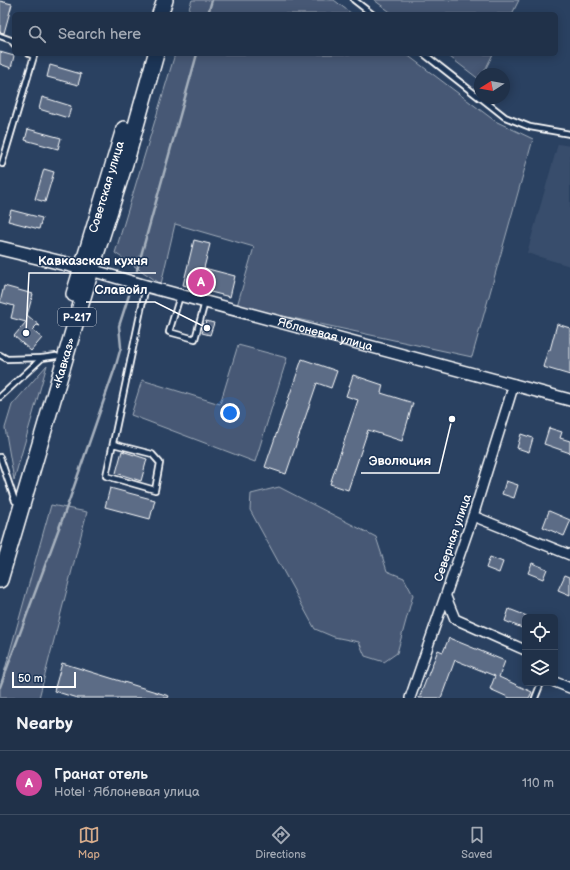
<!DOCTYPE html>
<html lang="en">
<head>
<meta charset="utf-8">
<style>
  :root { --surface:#203149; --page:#2d3d53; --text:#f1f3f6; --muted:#a2a9b4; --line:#3d4c61; --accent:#d6ab8b }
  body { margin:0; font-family:"Balsamiq Sans",sans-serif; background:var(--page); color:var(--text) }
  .controls { position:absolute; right:12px; bottom:12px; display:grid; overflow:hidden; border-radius:6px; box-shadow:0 2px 10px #0003 }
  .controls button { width:36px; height:36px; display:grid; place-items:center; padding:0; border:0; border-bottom:1px solid var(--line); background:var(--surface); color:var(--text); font:20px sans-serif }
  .compass { position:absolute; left:474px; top:68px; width:36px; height:36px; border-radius:50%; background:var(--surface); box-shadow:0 2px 10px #0003; rotate:259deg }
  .scale { position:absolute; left:12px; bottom:10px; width:64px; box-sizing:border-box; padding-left:4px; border:2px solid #fff; border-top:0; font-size:11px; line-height:14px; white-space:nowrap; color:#fff; -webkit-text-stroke:3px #1d3557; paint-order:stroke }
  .you { position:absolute; left:230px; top:413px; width:14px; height:14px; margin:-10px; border:3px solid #fff; border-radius:50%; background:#1a73e8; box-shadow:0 0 0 6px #1a73e833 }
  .badge { display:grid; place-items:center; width:26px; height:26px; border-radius:50%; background:var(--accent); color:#fff; font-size:13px; font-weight:700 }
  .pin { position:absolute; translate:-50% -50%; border:2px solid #fff; box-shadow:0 1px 4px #0006 }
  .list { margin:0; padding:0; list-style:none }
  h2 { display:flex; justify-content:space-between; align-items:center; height:52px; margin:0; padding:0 16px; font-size:17px }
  h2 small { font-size:13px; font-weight:400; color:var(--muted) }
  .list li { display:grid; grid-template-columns:26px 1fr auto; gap:12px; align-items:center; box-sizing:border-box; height:64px; padding:0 16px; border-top:1px solid var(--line) }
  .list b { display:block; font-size:15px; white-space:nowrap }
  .list p { margin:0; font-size:13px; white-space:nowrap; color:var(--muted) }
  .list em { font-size:13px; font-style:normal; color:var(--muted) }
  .icon { flex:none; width:22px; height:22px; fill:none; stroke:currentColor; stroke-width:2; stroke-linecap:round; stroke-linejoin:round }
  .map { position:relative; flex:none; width:570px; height:698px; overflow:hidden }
  .search { position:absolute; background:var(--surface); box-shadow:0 2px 10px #0003; left:12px; right:12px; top:12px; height:44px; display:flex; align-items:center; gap:10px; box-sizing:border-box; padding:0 14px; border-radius:6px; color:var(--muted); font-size:15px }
  .sheet { height:116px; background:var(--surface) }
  nav { display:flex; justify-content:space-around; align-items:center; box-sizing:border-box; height:56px; border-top:1px solid var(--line); background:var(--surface); font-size:11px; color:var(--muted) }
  nav a { display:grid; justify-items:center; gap:2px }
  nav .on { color:var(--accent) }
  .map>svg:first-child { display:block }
  .built { fill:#394e6c }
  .green { fill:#465975; stroke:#a2acba }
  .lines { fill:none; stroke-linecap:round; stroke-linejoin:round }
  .stream { stroke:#a7b1be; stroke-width:2.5 }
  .building { fill:#5b6c86; stroke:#fff }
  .service-casing { stroke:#fff; stroke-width:8 }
  .minor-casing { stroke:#fff; stroke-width:12 }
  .tertiary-casing { stroke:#fff; stroke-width:14 }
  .secondary-casing { stroke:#fff; stroke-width:16 }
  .trunk-casing { stroke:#fff; stroke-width:18 }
  .service { stroke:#1d3557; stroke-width:4.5 }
  .minor { stroke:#1d3557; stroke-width:9 }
  .tertiary { stroke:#1d3557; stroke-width:11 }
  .secondary { stroke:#1d3557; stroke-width:13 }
  .trunk { stroke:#1d3557; stroke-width:15 }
  .labels { text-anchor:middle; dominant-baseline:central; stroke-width:3; stroke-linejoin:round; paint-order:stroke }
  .shield { fill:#1d3557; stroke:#bbc2cd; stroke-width:1 }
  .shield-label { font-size:11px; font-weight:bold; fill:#fff }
  .street-label { font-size:12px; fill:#fff; stroke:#1d3557 }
  .leader { fill:none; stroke:#fff; stroke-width:1.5 }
  .callout-dot { fill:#fff; stroke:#1d3557; stroke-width:1.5 }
  .callout-label { font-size:13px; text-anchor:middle; font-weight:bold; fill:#fff; stroke:#1d3557; stroke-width:3; stroke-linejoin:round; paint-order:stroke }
</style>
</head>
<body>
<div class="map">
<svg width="570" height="698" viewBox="0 0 570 698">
  <rect width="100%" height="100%" fill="#2a4161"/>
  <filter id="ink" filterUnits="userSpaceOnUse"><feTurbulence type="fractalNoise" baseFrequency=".025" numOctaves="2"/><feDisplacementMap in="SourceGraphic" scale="8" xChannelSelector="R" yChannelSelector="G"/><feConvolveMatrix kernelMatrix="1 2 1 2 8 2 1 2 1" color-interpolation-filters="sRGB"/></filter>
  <g filter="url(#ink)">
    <path class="built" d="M558 144 570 146V266L527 253Z"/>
    <g class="green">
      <path d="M192 0H334L352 14H187Z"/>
      <path d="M374 0H519L512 14H393Z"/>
      <path d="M175 54H406L495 121 533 139 472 357 237 306 254 247 175 224 161 284 115 253Z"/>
      <path d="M446 54H493L483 74H480V80Z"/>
      <path d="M238 345 287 358 255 462 131 415 142 380 220 404Z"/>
      <path d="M47 365 14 480 5 428 12 405Z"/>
      <path d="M279 487 376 537 387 571 404 578 413 595 397 653 384 662 365 656 359 642 334 637 315 629 250 510 251 494Z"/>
      <path d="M51 505 87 512 39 698H0V687Z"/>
    </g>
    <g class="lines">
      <g class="stream">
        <path d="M208 14 212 0"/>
        <path d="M137 270 197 54"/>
        <path d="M0 687 69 501 116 365 121 347 119 326 129 295"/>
      </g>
    </g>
    <g class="building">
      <path d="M0 1 12 4 4 33 0 32Z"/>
      <path d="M0 52 14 56 11 68 0 64Z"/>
      <path d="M50 65 81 74 78 85 47 77Z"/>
      <path d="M42 97 71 106 68 118 39 109Z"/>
      <path d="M28 129 61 138 58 149 25 140Z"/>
      <path d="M44 169 54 172 45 202 35 199Z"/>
      <path d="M11 210 42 218 39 229 8 221Z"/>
      <path d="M194 240 210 244 204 268 235 276 230 297 183 285Z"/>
      <path d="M4 286 33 294 27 315 40 326 37 325 32 330 42 338 31 351 14 336 26 322 11 318 14 306 0 302Z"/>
      <path d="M206 321 214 323 210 335 202 333Z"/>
      <path d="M557 324 570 328V375L543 367 548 350H550Z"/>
      <path d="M302 359 337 371 331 388 317 383 286 474 265 467Z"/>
      <path d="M353 375 383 385 381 393 413 403 402 441 368 430 348 490 330 484 358 400 346 396Z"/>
      <path d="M549 428 562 432 560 438 570 441V453L544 444Z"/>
      <path d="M521 434 533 438 529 452 517 448Z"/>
      <path d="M122 451 147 459 141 481 116 473Z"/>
      <path d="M506 481 518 485 514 498 502 494Z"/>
      <path d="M110 488 155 500 150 519 105 507Z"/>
      <path d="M549 511 570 520V522L564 536 543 527Z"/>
      <path d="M490 557 503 562 499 573 486 568Z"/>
      <path d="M532 563 547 569 543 579 528 573Z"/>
      <path d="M565 575 570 577V595L558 590Z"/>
      <path d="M509 609 527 616 526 617H525V620L522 628 505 621Z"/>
      <path d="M449 638 505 661 499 677 532 692 529 698H510L490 689 495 676 455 660 441 698H419L438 650 443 652Z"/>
      <path d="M62 663 169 696 168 698H77L54 691Z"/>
    </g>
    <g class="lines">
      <g class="service-casing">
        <g id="service">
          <path d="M354 0 372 14"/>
          <path d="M0 36 11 40 14 44"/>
          <path d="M424 54 480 98"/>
          <path d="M481 98 505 117 530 127 570 134"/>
          <path d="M2 164 34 56 29 54"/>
          <path d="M180 296 169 332 195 339 205 302"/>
          <path d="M0 355 7 359 42 358"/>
          <path d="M0 397 42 358 56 356"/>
          <path d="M113 444 152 454 160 463 155 490 106 476 146 286"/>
          <path d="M0 457 15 501"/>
          <path d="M535 698 541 683"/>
        </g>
      </g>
      <g class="minor-casing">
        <g id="minor">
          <path d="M473 516 570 555"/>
          <path d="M446 597 455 619 525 650"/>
          <path d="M555 682 570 688"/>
          <path d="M410 698 473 516 514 384"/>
        </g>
      </g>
      <g class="tertiary-casing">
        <g id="tertiary">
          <path id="s1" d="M91 270 146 286 570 400"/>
        </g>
      </g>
      <g class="secondary-casing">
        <path id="secondary" d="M0 248 91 270"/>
      </g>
      <g class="trunk-casing">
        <g id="trunk">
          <path d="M160 14 165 0"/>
          <path id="s2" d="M74 294 124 129"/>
          <path id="s3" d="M0 580 91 270 128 154 156 54"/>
        </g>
      </g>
      <use href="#service" class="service"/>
      <use href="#minor" class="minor"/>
      <use href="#tertiary" class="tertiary"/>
      <use href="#secondary" class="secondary"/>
      <use href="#trunk" class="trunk"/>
    </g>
  </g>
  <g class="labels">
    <rect class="shield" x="58" y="308" width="38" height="18" rx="3"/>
    <g class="shield-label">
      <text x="77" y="317">Р-217</text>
    </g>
    <g class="street-label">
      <text stroke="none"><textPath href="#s2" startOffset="112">Советская улица</textPath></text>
      <text stroke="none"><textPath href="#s1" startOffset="243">Яблоневая улица</textPath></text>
      <text stroke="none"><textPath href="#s3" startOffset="226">«Кавказ»</textPath></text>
      <text transform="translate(453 538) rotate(-71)">Северная улица</text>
    </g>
  </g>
  <path class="leader" d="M26 333L29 273H156M207 328L155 302H86M452 419L439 473H361"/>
  <g class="callout-dot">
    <circle cx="26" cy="333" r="4"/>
    <circle cx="207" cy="328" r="4"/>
    <circle cx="452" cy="419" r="4"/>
  </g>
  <g class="callout-label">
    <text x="93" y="265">Кавказская кухня</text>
    <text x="121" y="294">Славойл</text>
    <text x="400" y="465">Эволюция</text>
  </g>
</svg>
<div class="controls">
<button><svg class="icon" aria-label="locate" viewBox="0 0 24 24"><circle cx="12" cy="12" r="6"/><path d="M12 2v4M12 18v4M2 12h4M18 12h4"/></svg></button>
<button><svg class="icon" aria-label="layers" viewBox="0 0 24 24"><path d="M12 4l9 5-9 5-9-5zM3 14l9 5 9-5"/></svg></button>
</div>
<svg class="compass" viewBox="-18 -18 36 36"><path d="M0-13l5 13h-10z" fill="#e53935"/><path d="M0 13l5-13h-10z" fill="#a2a9b4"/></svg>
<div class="scale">50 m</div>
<div class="you"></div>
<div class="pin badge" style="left:201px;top:282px;background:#d1479c">A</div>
<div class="search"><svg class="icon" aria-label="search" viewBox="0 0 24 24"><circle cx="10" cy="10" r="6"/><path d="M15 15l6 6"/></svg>Search here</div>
</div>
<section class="sheet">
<h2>Nearby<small></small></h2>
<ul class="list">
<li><span class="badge" style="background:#d1479c">A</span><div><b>Гранат отель</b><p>Hotel · Яблоневая улица</p></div><em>110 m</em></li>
</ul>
</section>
<nav>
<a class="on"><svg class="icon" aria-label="map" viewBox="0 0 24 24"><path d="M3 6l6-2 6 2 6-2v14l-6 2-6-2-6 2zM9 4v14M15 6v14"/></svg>Map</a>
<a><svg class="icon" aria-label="directions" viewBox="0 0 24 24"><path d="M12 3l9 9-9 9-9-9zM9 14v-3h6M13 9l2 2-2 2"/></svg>Directions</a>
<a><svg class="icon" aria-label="saved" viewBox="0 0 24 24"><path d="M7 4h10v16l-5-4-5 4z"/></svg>Saved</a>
</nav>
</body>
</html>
